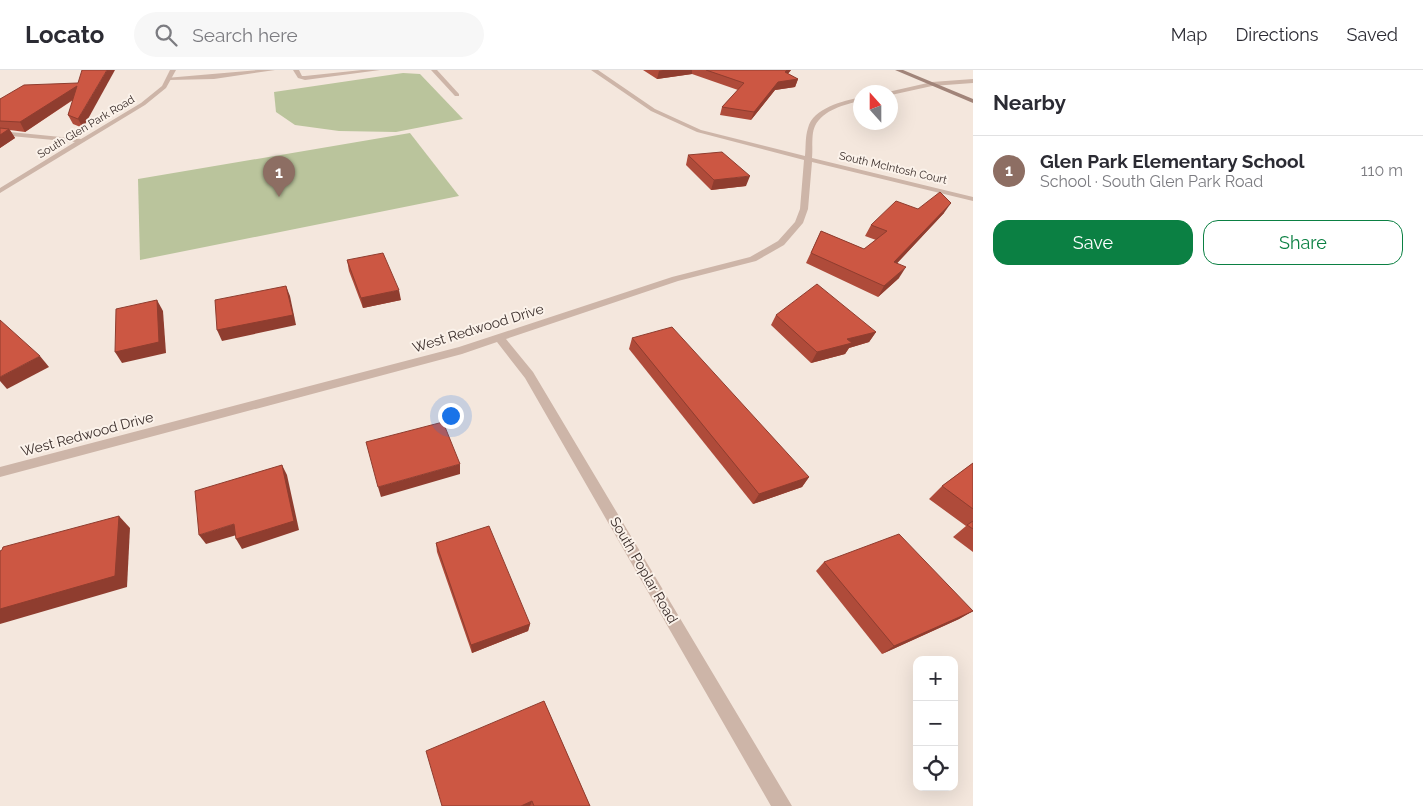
<!DOCTYPE html>
<html lang="en">
<head>
<meta charset="utf-8">
<style>
  :root { --surface:#fff; --page:#f7f7f7; --text:#2b2b33; --muted:#7c7c81; --line:#e1e1e2; --accent:#0b8043 }
  body { margin:0; font-family:Raleway,sans-serif; background:var(--page); color:var(--text) }
  .controls { position:absolute; right:15px; bottom:15px; display:grid; overflow:hidden; border-radius:10px; box-shadow:0 5px 20px #0002 }
  .controls button { width:45px; height:45px; display:grid; place-items:center; padding:0; border:0; border-bottom:1px solid var(--line); background:var(--surface); color:var(--text); font:25px sans-serif }
  .compass { position:absolute; left:853px; top:15px; width:45px; height:45px; border-radius:50%; background:var(--surface); box-shadow:0 5px 20px #0002; rotate:339deg }
  .you { position:absolute; left:450px; top:345px; width:18px; height:18px; margin:-12px; border:4px solid #fff; border-radius:50%; background:#1a73e8; box-shadow:0 0 0 8px #1a73e833 }
  .badge { display:grid; place-items:center; width:32px; height:32px; border-radius:50%; background:var(--accent); color:#fff; font-size:16px; font-weight:700 }
  .pin { position:absolute; translate:-50% -41px; filter:drop-shadow(0 1px 2px #0008) }
  .pin::after { content:''; position:absolute; top:26px; width:18px; height:15px; background:inherit; clip-path:polygon(0 0,100% 0,50% 100%) }
  .list { margin:0; padding:0; list-style:none }
  h2 { display:flex; justify-content:space-between; align-items:center; height:65px; margin:0; padding:0 20px; font-size:21px }
  h2 small { font-size:16px; font-weight:400; color:var(--muted) }
  .list li { display:grid; grid-template-columns:32px 1fr auto; gap:15px; align-items:center; box-sizing:border-box; height:70px; padding:0 20px; border-top:1px solid var(--line) }
  .list b { display:block; font-size:19px; white-space:nowrap }
  .list p { margin:0; font-size:16px; white-space:nowrap; color:var(--muted) }
  .list em { font-size:16px; font-style:normal; color:var(--muted) }
  .actions { display:flex; gap:10px; padding:15px 20px }
  .actions a { flex:1; padding:11px 0; border:1px solid var(--accent); border-radius:15px; text-align:center; font-size:18px; color:var(--accent) }
  .actions .main { background:var(--accent); color:#fff }
  .icon { flex:none; width:28px; height:28px; fill:none; stroke:currentColor; stroke-width:2; stroke-linecap:round; stroke-linejoin:round }
  .map { position:relative; flex:none; width:973px; height:736px; overflow:hidden }
  header { display:flex; align-items:center; gap:30px; box-sizing:border-box; height:70px; padding:0 25px; background:var(--surface); border-bottom:1px solid var(--line) }
  header strong { font-size:24px }
  nav { display:flex; gap:28px; margin-inline-start:auto; font-size:18px }
  .search { width:350px; height:45px; background:var(--page); display:flex; align-items:center; gap:12px; box-sizing:border-box; padding:0 18px; border-radius:28px; color:var(--muted); font-size:19px }
  main { display:flex }
  aside { flex:1; background:var(--surface) }
  .map>svg:first-child { display:block }
  .green { fill:#bac49c }
  .lines { fill:none; stroke-linecap:round; stroke-linejoin:round }
  .lane { fill:#cdb5a8; fill-rule:evenodd }
  .street { fill:#cdb5a8; fill-rule:evenodd }
  .secondary { fill:#a18479; fill-rule:evenodd }
  .wall { fill:#af4b3a }
  .shaded-wall { fill:#8f3d2f }
  .building { fill:#cc5743; stroke:#8f3d2f }
  .labels { text-anchor:middle; dominant-baseline:central; stroke-width:4; stroke-linejoin:round; paint-order:stroke }
  .far-street-label { font-size:11px; fill:#392c29; stroke:#fbf2ea }
  .street-label { font-size:14px; fill:#392c29; stroke:#fbf2ea }
</style>
</head>
<body>
<header>
<strong>Locato</strong>
<div class="search"><svg class="icon" aria-label="search" viewBox="0 0 24 24"><circle cx="10" cy="10" r="6"/><path d="M15 15l6 6"/></svg>Search here</div>
<nav><a>Map</a><a>Directions</a><a>Saved</a></nav>
</header>
<main>
<div class="map">
<svg width="973" height="736" viewBox="0 0 973 736">
  <rect width="100%" height="100%" fill="#f4e7dd"/>
  <g class="green">
    <path d="M403 3 420 4 463 49 396 62 339 61 295 55 276 42 274 22Z"/>
    <path d="M410 63 459 126 140 190 138 109Z"/>
  </g>
  <g class="lines">
    <g class="lane">
      <path d="M258 0H275L214 9 169 10 166 8Z"/>
      <path d="M293 0H299L302 6H305L362 0H380L305 10 298 8Z"/>
      <path d="M431 0H437L459 24V26H455Z"/>
    </g>
    <g class="street">
      <path d="M170 0H176L166 18 145 35 0 123V118L75 72 0 65V61L81 69 141 33 162 16Z"/>
      <path d="M591 0H598L655 39 701 60 805 86C806 77 805 67 808 58 813 38 843 31 861 27V31C845 34 823 40 815 56 811 64 813 79 812 88L973 127V131L812 92 808 139 803 153 784 175 756 191 678 211 506 269 533 302 792 736H771L525 308 497 272 462 284 0 407V397L459 277 672 207 750 187 778 171 795 152 800 139 804 90 697 62 651 41Z"/>
      <path d="M973 9V13L932 16 891 25 888 22 932 12Z"/>
    </g>
    <path class="secondary" d="M895 0H903L973 29V33Z"/>
  </g>
  <g class="wall">
    <path d="M643 0H791L788 4 798 9 795 17 775 20 751 50 720 45 722 37 738 20 692 4 657 9Z"/>
    <path d="M78 13 83 58 73 54 68 45 73 30 25 62 10 60 15 68 0 78V29Z"/>
    <path d="M688 85 746 116 711 120 686 95Z"/>
    <path d="M918 139 944 143 897 193 899 208 878 227 806 193 821 161 864 179 876 170 865 166 871 155Z"/>
    <path d="M347 190 401 230 363 238 349 201Z"/>
    <path d="M776 245 876 262 869 272 849 278 845 284 811 293 771 255Z"/>
    <path d="M632 268 809 407 802 417 753 434 629 279Z"/>
    <path d="M973 393V482L953 467 966 456 929 429 942 416Z"/>
    <path d="M436 473 530 554 528 561 472 583 437 482Z"/>
    <path d="M824 492 973 541 959 549 882 584 816 501Z"/>
    <path d="M544 631 590 736H442Z"/>
  </g>
  <g class="shaded-wall">
    <path d="M107 0H115L83 58 78 49Z"/>
    <path d="M663 0H692V4L657 9 659 1Z"/>
    <path d="M787 0H791L782 10 785 2Z"/>
    <path d="M798 9 795 17 775 20 751 50 754 42 778 12Z"/>
    <path d="M77 16 81 24 25 62 20 52Z"/>
    <path d="M9 59 15 68 0 78V65Z"/>
    <path d="M750 106 746 116 711 120 714 110Z"/>
    <path d="M951 133 944 143 888 203 894 192Z"/>
    <path d="M906 197 899 208 878 227 884 216Z"/>
    <path d="M286 216 290 226 296 255 222 271 217 260Z"/>
    <path d="M399 220 401 230 363 238 361 228Z"/>
    <path d="M157 230 163 241 166 283 122 293 115 282Z"/>
    <path d="M876 262 869 272 849 278 845 284 811 293 817 282 847 269Z"/>
    <path d="M40 286 49 297 7 319 0 311V307Z"/>
    <path d="M460 394V404L381 427 378 417Z"/>
    <path d="M282 395 287 405 299 460 242 479 236 469Z"/>
    <path d="M809 407 802 417 753 434 759 424Z"/>
    <path d="M119 446 130 458 127 517 0 554V539Z"/>
    <path d="M234 454 240 464 206 474 199 465Z"/>
    <path d="M973 541 959 549 882 584 894 576Z"/>
    <path d="M530 554 528 561 472 583 471 575Z"/>
    <path d="M532 731 530 736H521Z"/>
  </g>
  <g class="building">
    <path d="M82 0H107L78 49 68 45 77 16 20 52 0 51V29L24 15 78 13Z"/>
    <path d="M706 0H787L785 2 798 9 778 12 754 42 722 37 744 13Z"/>
    <path d="M0 58 9 59 0 65Z"/>
    <path d="M722 82 750 106 714 110 688 85Z"/>
    <path d="M940 122 951 133 894 192 906 197 884 216 811 183 821 161 864 179 887 161 871 155 896 131 918 139Z"/>
    <path d="M383 183 399 220 361 228 347 190Z"/>
    <path d="M817 214 876 262 847 269 852 273 817 282 776 245Z"/>
    <path d="M286 216 293 245 217 260 215 230Z"/>
    <path d="M157 230 159 272 115 282 116 239Z"/>
    <path d="M0 250 40 286 0 307Z"/>
    <path d="M672 257 809 407 759 424 632 268Z"/>
    <path d="M443 352 460 394 378 417 366 372Z"/>
    <path d="M973 393V439L942 416Z"/>
    <path d="M282 395 294 451 236 469 234 454 199 465 195 421Z"/>
    <path d="M119 446 115 506 0 539V481L2 480 3 477Z"/>
    <path d="M973 451V459L967 455Z"/>
    <path d="M489 456 530 554 471 575 436 473Z"/>
    <path d="M899 464 973 541 894 576 824 492Z"/>
    <path d="M544 631 590 736H534L532 731 521 736H442L426 681Z"/>
  </g>
  <g class="labels">
    <g class="far-street-label">
      <text transform="translate(86 57) rotate(-31)">South Glen Park Road</text>
      <text transform="translate(893 98) rotate(13)">South McIntosh Court</text>
    </g>
    <g class="street-label">
      <text transform="translate(478 258) rotate(-17)">West Redwood Drive</text>
      <text transform="translate(87 364) rotate(-15)">West Redwood Drive</text>
      <text transform="translate(644 500) rotate(60)">South Poplar Road</text>
    </g>
  </g>
</svg>
<div class="controls">
<button>+</button>
<button>−</button>
<button><svg class="icon" aria-label="locate" viewBox="0 0 24 24"><circle cx="12" cy="12" r="6"/><path d="M12 2v4M12 18v4M2 12h4M18 12h4"/></svg></button>
</div>
<svg class="compass" viewBox="-18 -18 36 36"><path d="M0-13l5 13h-10z" fill="#e53935"/><path d="M0 13l5-13h-10z" fill="#7c7c81"/></svg>
<div class="you"></div>
<div class="pin badge" style="left:279px;top:127px;background:#8d6e63">1</div>
</div>
<aside>
<h2>Nearby<small></small></h2>
<ul class="list">
<li><span class="badge" style="background:#8d6e63">1</span><div><b>Glen Park Elementary School</b><p>School · South Glen Park Road</p></div><em>110 m</em></li>
</ul>
<div class="actions"><a class="main">Save</a><a>Share</a></div>
</aside>
</main>
</body>
</html>
